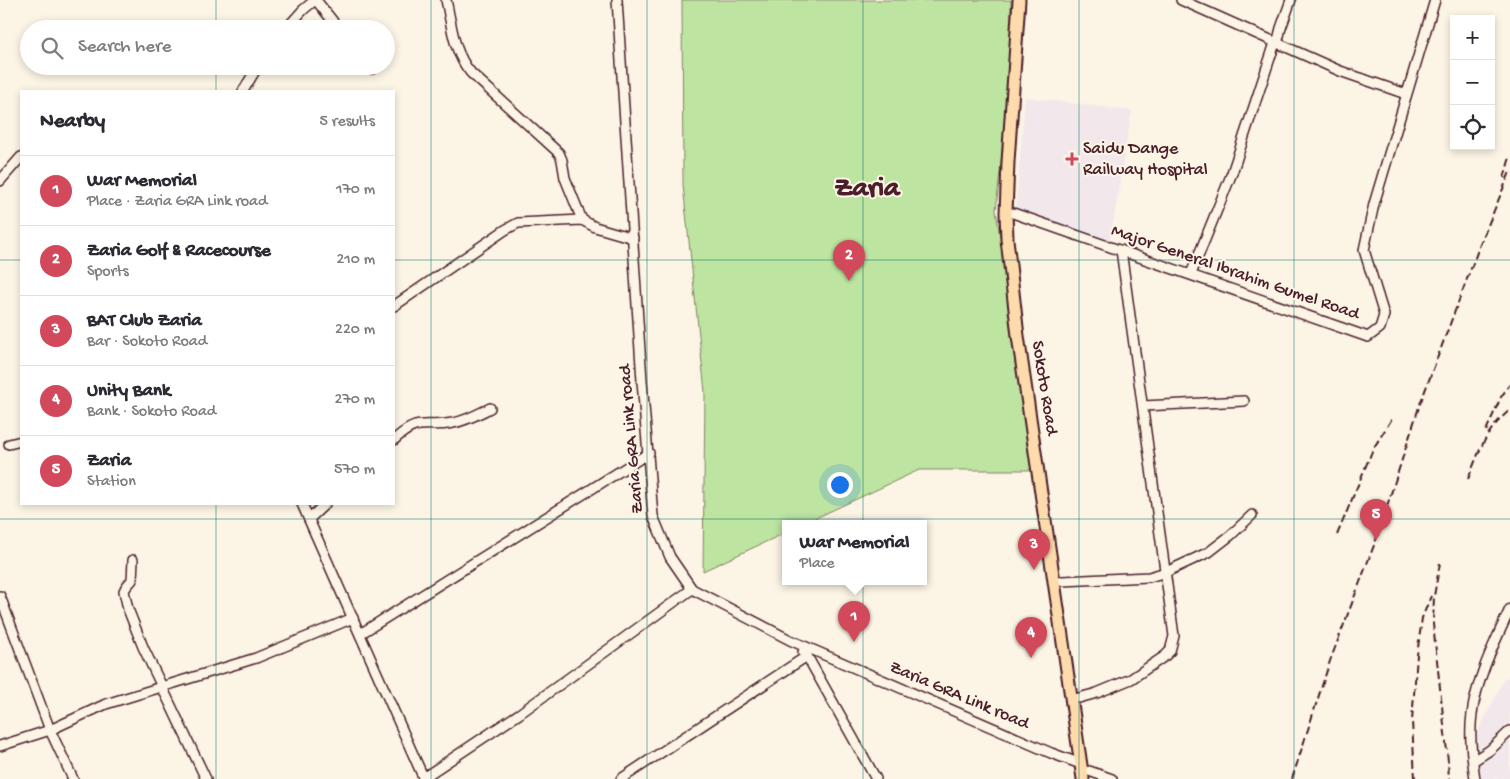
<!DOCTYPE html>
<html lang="en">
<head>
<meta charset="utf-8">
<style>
  :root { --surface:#fff; --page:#f2f2f3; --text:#2b2b33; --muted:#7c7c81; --line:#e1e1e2; --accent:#d1495b }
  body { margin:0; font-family:"Gochi Hand",sans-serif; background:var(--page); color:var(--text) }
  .controls { position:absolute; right:15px; top:15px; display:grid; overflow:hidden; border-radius:0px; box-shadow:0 2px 8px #0003 }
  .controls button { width:45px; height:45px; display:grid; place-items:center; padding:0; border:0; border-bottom:1px solid var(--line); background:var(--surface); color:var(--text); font:25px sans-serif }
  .you { position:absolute; left:839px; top:484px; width:18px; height:18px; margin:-12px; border:4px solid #fff; border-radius:50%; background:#1a73e8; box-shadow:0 0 0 8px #1a73e833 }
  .badge { display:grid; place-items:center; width:32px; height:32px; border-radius:50%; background:var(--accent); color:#fff; font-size:16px; font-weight:700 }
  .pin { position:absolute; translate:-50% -41px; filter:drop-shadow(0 1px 2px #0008) }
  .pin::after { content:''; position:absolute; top:26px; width:18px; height:15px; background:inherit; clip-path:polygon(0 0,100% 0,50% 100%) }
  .popup { position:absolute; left:782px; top:520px; width:145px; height:65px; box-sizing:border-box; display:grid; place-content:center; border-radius:0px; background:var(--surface); filter:drop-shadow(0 1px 4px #0005); font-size:16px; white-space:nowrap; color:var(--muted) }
  .popup b { font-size:19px; color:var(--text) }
  .popup::after { content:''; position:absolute; left:50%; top:100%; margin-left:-10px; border:10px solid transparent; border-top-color:var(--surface) }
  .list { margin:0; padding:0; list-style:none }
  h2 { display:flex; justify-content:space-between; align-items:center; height:65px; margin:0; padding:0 20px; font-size:21px }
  h2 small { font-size:16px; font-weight:400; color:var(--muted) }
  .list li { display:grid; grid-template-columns:32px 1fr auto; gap:15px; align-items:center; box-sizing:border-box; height:70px; padding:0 20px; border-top:1px solid var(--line) }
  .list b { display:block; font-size:19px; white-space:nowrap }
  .list p { margin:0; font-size:16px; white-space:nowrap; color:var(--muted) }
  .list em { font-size:16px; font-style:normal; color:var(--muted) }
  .icon { flex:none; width:28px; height:28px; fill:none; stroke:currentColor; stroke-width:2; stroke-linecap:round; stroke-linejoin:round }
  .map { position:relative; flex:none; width:1510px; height:779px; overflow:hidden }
  .search { position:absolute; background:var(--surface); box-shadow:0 2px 8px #0003; left:20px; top:20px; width:375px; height:55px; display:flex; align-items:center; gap:12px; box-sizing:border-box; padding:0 18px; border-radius:28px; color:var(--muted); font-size:19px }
  .panel { position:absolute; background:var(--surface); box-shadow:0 2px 8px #0003; left:20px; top:90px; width:375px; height:415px; border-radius:0px }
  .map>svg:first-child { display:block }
  .built { fill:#f2e8ec }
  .green { fill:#bde4a0; stroke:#848266 }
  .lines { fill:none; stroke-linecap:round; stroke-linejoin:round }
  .minor-casing { stroke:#4a1f2b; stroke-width:12 }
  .major-casing { stroke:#4a1f2b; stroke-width:15 }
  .minor { stroke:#fcf5e5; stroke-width:9 }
  .major { stroke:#fedbac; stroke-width:11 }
  .rail { stroke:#4a1f2b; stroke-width:2; stroke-dasharray:8 4; stroke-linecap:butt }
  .grid { fill:none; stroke:#0f766e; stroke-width:1; stroke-opacity:0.55 }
  .poi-dot { fill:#d1495b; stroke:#fcf5e5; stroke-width:2 }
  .labels { text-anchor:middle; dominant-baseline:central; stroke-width:4; stroke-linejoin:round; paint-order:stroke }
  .poi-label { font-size:18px; fill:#4a1f2b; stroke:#fcf5e5; text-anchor:start }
  .street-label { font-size:18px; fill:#4a1f2b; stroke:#fcf5e5 }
  .town-label { font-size:28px; font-weight:bold; fill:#4a1f2b; stroke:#fcf5e5 }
</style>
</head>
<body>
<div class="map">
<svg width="1510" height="779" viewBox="0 0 1510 779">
  <rect width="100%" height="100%" fill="#fcf5e5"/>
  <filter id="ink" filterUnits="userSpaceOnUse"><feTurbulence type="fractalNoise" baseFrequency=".02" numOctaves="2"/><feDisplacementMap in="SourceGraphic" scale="10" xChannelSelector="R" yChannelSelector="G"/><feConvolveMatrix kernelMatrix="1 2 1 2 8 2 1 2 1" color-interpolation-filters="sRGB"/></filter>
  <g filter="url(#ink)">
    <g class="built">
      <path d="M1025 97 1132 111 1110 241 1022 213 1016 207Z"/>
      <path d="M1510 676V779H1476L1474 753 1478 731 1504 679Z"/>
    </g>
    <path class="green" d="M682 0H1011V67L996 210 1017 351 1032 470H919L805 523H785V533L703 571 705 392 683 185Z"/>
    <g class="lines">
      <g class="minor-casing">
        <g id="minor">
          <path d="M316 0 339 29"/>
          <path d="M446 0C452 26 453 52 471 73L559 153 562 160 565 178 582 220"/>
          <path d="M617 0 642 381 653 516 670 557 692 589 790 640 1051 753 1081 764"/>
          <path d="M1181 0 1340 71 1406 94"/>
          <path d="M286 29 303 10 315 0"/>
          <path d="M1277 44 1281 28 1291 0"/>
          <path d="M370 66 372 69"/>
          <path d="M243 91 258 66"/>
          <path d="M0 181 21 157"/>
          <path d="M1013 213 1368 337 1380 328 1384 315 1364 250 1374 204 1435 0"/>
          <path d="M1191 274 1232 173 1275 43"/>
          <path d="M394 306 505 230 518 223 582 220 595 227 633 238"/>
          <path d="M1143 406 1244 401"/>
          <path d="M394 440C420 416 424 429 453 423 466 421 478 414 490 408"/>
          <path d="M9 444 21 441"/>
          <path d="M302 504 424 779"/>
          <path d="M309 519 325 504"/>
          <path d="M133 560 132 580 126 587 124 591 128 609 143 647 206 779"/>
          <path d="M1062 581 1149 577 1166 572 1209 552 1231 535 1252 515"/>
          <path d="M0 596 50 730 73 779"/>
          <path d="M360 634 649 453"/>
          <path d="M803 652 807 656 876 779"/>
          <path d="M1079 698 1097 693 1131 679 1165 656 1170 651 1174 636 1121 250"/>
          <path d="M0 746 50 730 106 704 256 658 353 618"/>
          <path d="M1473 761 1490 750 1510 731"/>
          <path d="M1089 771 1112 779"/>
          <path d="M423 778 519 714 692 589"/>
          <path d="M621 779 807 656"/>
          <path d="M1475 779C1472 758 1469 735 1472 714 1477 677 1495 642 1510 609"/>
        </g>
      </g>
      <g class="major-casing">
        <path id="major" d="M1019 0 1008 162 1006 213 1007 239 1018 336 1083 779"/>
      </g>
      <use href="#minor" class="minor"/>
      <use href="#major" class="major"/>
      <g class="rail">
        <path d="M1504 178 1510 157"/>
        <path d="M1486 431 1501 397 1510 384"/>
        <path d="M1468 479C1480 450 1485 431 1510 410"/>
        <path d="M1337 535 1373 449 1393 417"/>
        <path d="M1440 563 1434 596 1433 624 1448 761 1449 779"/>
        <path d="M1292 779 1330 661 1376 540 1420 404 1479 247 1510 172"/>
        <path d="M1415 779 1412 721 1417 655 1422 618 1431 596"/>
      </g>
    </g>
  </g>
  <path class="grid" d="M216 0V29M431 0V779M647 0V779M863 0V779M1079 0V779M1294 0V779M216 66V91M0 260H21M394 260H1510M216 504V779M0 519H1510"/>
  <path class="poi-dot" d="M1069.5 151.5h5v5h5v5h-5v5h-5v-5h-5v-5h5z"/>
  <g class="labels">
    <g class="poi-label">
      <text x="1083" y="149">Saidu Dange<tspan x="1083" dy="21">Railway Hospital</tspan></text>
    </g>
    <g class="street-label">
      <text transform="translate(1235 273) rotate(19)">Major General Ibrahim Gumel Road</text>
      <text transform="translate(1044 388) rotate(81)">Sokoto Road</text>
      <text transform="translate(632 439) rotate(-95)">Zaria GRA Link road</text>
      <text transform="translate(959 696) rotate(23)">Zaria GRA Link road</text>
    </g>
    <g class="town-label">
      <text x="867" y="189">Zaria</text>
    </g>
  </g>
</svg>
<div class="controls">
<button>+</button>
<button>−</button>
<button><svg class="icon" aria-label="locate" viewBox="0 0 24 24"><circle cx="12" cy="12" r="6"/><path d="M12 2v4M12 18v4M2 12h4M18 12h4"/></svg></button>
</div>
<div class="you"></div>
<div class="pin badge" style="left:854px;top:642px">1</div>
<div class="popup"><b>War Memorial</b>Place</div>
<div class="pin badge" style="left:849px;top:281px">2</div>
<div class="pin badge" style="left:1034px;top:570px">3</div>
<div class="pin badge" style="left:1031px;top:658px">4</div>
<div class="pin badge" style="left:1376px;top:540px">5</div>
<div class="search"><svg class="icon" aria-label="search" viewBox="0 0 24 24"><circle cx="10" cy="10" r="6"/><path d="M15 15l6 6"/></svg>Search here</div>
<section class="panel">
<h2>Nearby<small>5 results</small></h2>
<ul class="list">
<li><span class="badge">1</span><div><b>War Memorial</b><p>Place · Zaria GRA Link road</p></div><em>170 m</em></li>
<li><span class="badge">2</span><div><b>Zaria Golf &amp; Racecourse</b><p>Sports</p></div><em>210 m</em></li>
<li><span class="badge">3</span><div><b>BAT Club Zaria</b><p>Bar · Sokoto Road</p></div><em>220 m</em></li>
<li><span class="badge">4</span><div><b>Unity Bank</b><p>Bank · Sokoto Road</p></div><em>270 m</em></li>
<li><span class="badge">5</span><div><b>Zaria</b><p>Station</p></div><em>570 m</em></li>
</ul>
</section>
</div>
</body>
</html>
